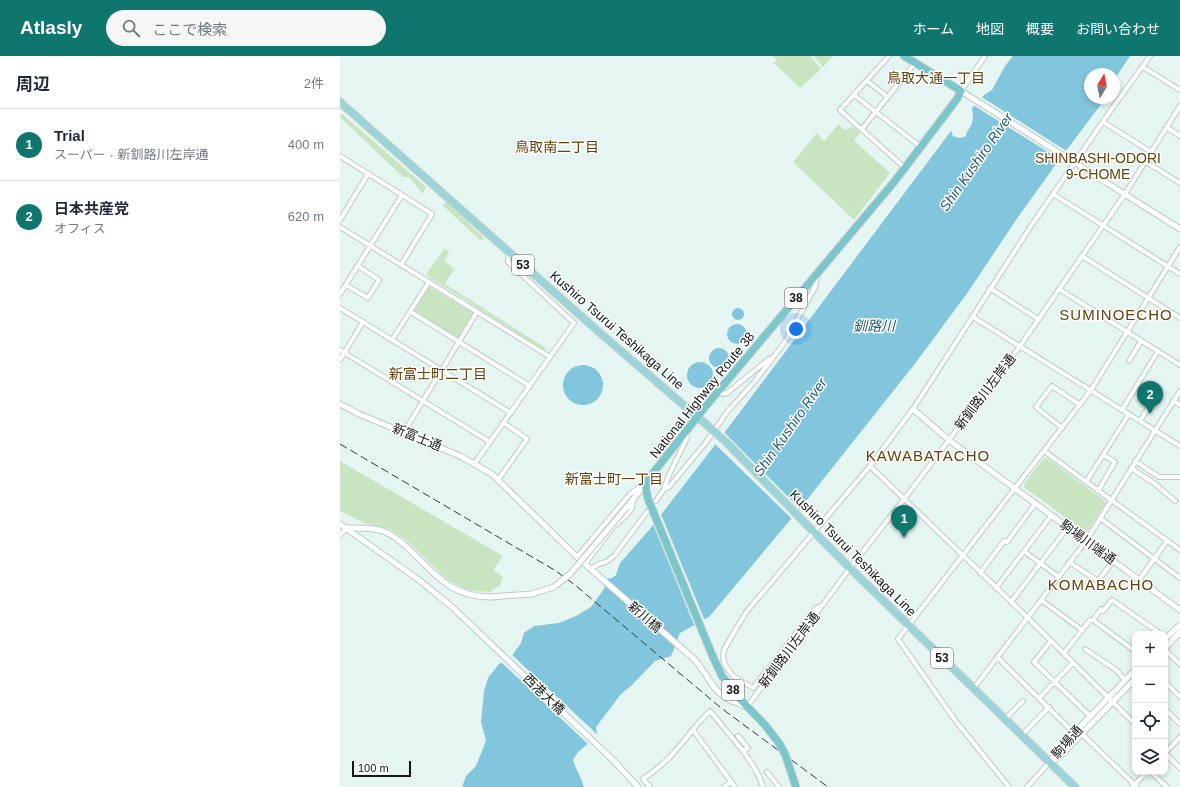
<!DOCTYPE html>
<html lang="ja">
<head>
<meta charset="utf-8">
<style>
  :root { --surface:#fff; --page:#f6f6f7; --text:#1f2937; --muted:#747a83; --line:#e0e1e3; --accent:#0f766e }
  body { margin:0; font-family:Helvetica,"Noto Sans JP",sans-serif; background:var(--page); color:var(--text) }
  .controls { position:absolute; right:12px; bottom:12px; display:grid; overflow:hidden; border-radius:8px; box-shadow:0 2px 6px #0003 }
  .controls button { width:36px; height:36px; display:grid; place-items:center; padding:0; border:0; border-bottom:1px solid var(--line); background:var(--surface); color:var(--text); font:20px sans-serif }
  .compass { position:absolute; left:744px; top:12px; width:36px; height:36px; border-radius:50%; background:var(--surface); box-shadow:0 2px 6px #0003; rotate:10deg }
  .scale { position:absolute; left:12px; bottom:10px; width:59px; box-sizing:border-box; padding-left:4px; border:2px solid #121716; border-top:0; font-size:11px; line-height:14px; white-space:nowrap; color:#121716; -webkit-text-stroke:3px #fefefe; paint-order:stroke }
  .you { position:absolute; left:456px; top:273px; width:14px; height:14px; margin:-10px; border:3px solid #fff; border-radius:50%; background:#1a73e8; box-shadow:0 0 0 6px #1a73e833 }
  .badge { display:grid; place-items:center; width:26px; height:26px; border-radius:50%; background:var(--accent); color:#fff; font-size:13px; font-weight:700 }
  .pin { position:absolute; translate:-50% -33px; filter:drop-shadow(0 1px 2px #0008) }
  .pin::after { content:''; position:absolute; top:21px; width:14px; height:12px; background:inherit; clip-path:polygon(0 0,100% 0,50% 100%) }
  .list { margin:0; padding:0; list-style:none }
  h2 { display:flex; justify-content:space-between; align-items:center; height:52px; margin:0; padding:0 16px; font-size:17px }
  h2 small { font-size:13px; font-weight:400; color:var(--muted) }
  .list li { display:grid; grid-template-columns:26px 1fr auto; gap:12px; align-items:center; box-sizing:border-box; height:72px; padding:0 16px; border-top:1px solid var(--line) }
  .list b { display:block; font-size:15px; white-space:nowrap }
  .list p { margin:0; font-size:13px; white-space:nowrap; color:var(--muted) }
  .list em { font-size:13px; font-style:normal; color:var(--muted) }
  .icon { flex:none; width:22px; height:22px; fill:none; stroke:currentColor; stroke-width:2; stroke-linecap:round; stroke-linejoin:round }
  .map { position:relative; flex:none; width:840px; height:731px; overflow:hidden }
  header { display:flex; align-items:center; gap:24px; box-sizing:border-box; height:56px; padding:0 20px; background:var(--accent); color:#fff }
  header strong { font-size:19px }
  nav { display:flex; gap:22px; margin-inline-start:auto; font-size:14px }
  .search { width:280px; height:36px; background:var(--page); display:flex; align-items:center; gap:10px; box-sizing:border-box; padding:0 14px; border-radius:22px; color:var(--muted); font-size:15px }
  main { display:flex }
  aside { flex:1; background:var(--surface) }
  .map>svg:first-child { display:block }
  .green { fill:#c9e4c0 }
  .water { fill:#82c6de }
  .pier { fill:#e5f5f1 }
  .lines { fill:none; stroke-linecap:round; stroke-linejoin:round }
  .minor-casing { stroke:#bcccc8; stroke-width:6 }
  .tertiary-casing { stroke:#bcccc8; stroke-width:7 }
  .primary-casing { stroke:#d0d1d0; stroke-width:9 }
  .trunk-casing { stroke:#d0d1d0; stroke-width:9 }
  .minor { stroke:#fff; stroke-width:4 }
  .tertiary { stroke:#fff; stroke-width:5 }
  .primary { stroke:#9bd4d8; stroke-width:7 }
  .trunk { stroke:#7ac6cb; stroke-width:7 }
  .rail { stroke:#333a39; stroke-width:1; stroke-dasharray:8 4; stroke-linecap:butt }
  .tertiary-bridge-casing { stroke:#bcccc8; stroke-width:7; stroke-linecap:butt }
  .primary-bridge-casing { stroke:#d0d1d0; stroke-width:9; stroke-linecap:butt }
  .trunk-bridge-casing { stroke:#d0d1d0; stroke-width:9; stroke-linecap:butt }
  .tertiary-bridge { stroke:#fff; stroke-width:5 }
  .primary-bridge { stroke:#9bd4d8; stroke-width:7 }
  .trunk-bridge { stroke:#7ac6cb; stroke-width:7 }
  .labels { text-anchor:middle; dominant-baseline:central; stroke-width:3; stroke-linejoin:round; paint-order:stroke }
  .shield { fill:#fefefe; stroke:#595c5c; stroke-width:1 }
  .shield-label { font-size:12px; font-weight:bold; fill:#121716 }
  .street-label { font-size:13px; fill:#121716; stroke:#fefefe }
  .neighbourhood-label { font-size:14px; fill:#63420b; stroke:#fefefe }
  .water-label { font-size:14px; font-style:italic; fill:#235b6c; stroke:#fefefe }
  .quarter-label { font-size:15px; letter-spacing:1px; fill:#63420b; stroke:#fefefe }
</style>
</head>
<body>
<header>
<strong>Atlasly</strong>
<div class="search"><svg class="icon" aria-label="search" viewBox="0 0 24 24"><circle cx="10" cy="10" r="6"/><path d="M15 15l6 6"/></svg>ここで検索</div>
<nav><a>ホーム</a><a>地図</a><a>概要</a><a>お問い合わせ</a></nav>
</header>
<main>
<aside>
<h2>周辺<small>2件</small></h2>
<ul class="list">
<li><span class="badge">1</span><div><b>Trial</b><p>スーパー · 新釧路川左岸通</p></div><em>400 m</em></li>
<li><span class="badge">2</span><div><b>日本共産党</b><p>オフィス</p></div><em>620 m</em></li>
</ul>
</aside>
<div class="map">
<svg width="840" height="731" viewBox="0 0 840 731">
  <rect width="100%" height="100%" fill="#e5f5f1"/>
  <g class="green">
    <path d="M433 0H471L481 13 460 32 434 7 437 5Z"/>
    <path d="M474 0H493L483 11Z"/>
    <path d="M2 58 86 131 83 138 69 121H63L0 61Z"/>
    <path d="M499 68 504 74 513 71 520 77 514 85 550 117 514 164 453 106 477 77 484 85Z"/>
    <path d="M107 146 145 183 140 184 102 149Z"/>
    <path d="M104 193 109 195 105 205 114 213 105 228 206 292 204 294 86 219Z"/>
    <path d="M88 230 133 257 118 282 72 255Z"/>
    <path d="M704 402H707L765 445 766 447 747 476H745L684 431V428Z"/>
    <path d="M0 405 163 500 153 514 163 521 160 529 150 536 126 534 108 524 65 483 50 473 24 467 0 455Z"/>
  </g>
  <g class="water">
    <path d="M673 0H790L776 21 774 28V18H750V42H765L759 51 719 104 678 161 628 236 577 305 466 445 369 561 340 577 331 600 315 605 292 629 281 638 256 671 257 680 238 696 233 704C236 714 241 721 244 731H122L126 720 136 710 146 685 141 666 144 635 148 622 159 608 171 601 181 587 184 577 194 570 219 567 236 560 251 551 264 533 266 523 272 522 276 519 280 507 310 473 388 372 611 75 613 80 618 82 625 81C630 67 635 70 632 52L644 39 652 34 665 10Z"/>
    <circle cx="398" cy="258" r="6"/>
    <circle cx="397" cy="278" r="10"/>
    <circle cx="379" cy="302" r="10"/>
    <circle cx="360" cy="319" r="13"/>
    <circle cx="243" cy="329" r="20"/>
  </g>
  <g class="pier">
    <path d="M640 40 728 96 721 104 633 49Z"/>
    <path d="M383 375 461 454 453 464 374 387Z"/>
    <path d="M320 456 365 565 355 571 312 466Z"/>
    <path d="M171 598 259 680 258 681 249 689 160 605Z"/>
  </g>
  <g class="lines">
    <g class="minor-casing">
      <g id="minor">
        <path d="M549 0 500 54 565 112"/>
        <path d="M803 11 840 34"/>
        <path d="M527 25 548 41"/>
        <path d="M621 35 645 0"/>
        <path d="M514 39 581 91"/>
        <path d="M763 66 811 96"/>
        <path d="M826 71 840 80"/>
        <path d="M522 73 575 7"/>
        <path d="M0 100 92 158 61 209"/>
        <path d="M806 106 840 127"/>
        <path d="M713 138 840 218"/>
        <path d="M0 164 28 118"/>
        <path d="M0 171 210 301"/>
        <path d="M742 200 840 262"/>
        <path d="M6 229 28 242 39 224 18 210"/>
        <path d="M650 232 698 263"/>
        <path d="M719 233 840 309"/>
        <path d="M0 238 62 139"/>
        <path d="M0 252 171 357"/>
        <path d="M71 256 190 330"/>
        <path d="M633 261 840 390"/>
        <path d="M52 284 89 226"/>
        <path d="M0 294 150 386"/>
        <path d="M0 304 23 266"/>
        <path d="M789 305 801 285"/>
        <path d="M378 336 383 338 387 337 429 303"/>
        <path d="M833 345 840 349"/>
        <path d="M782 354 818 295"/>
        <path d="M800 365 817 337"/>
        <path d="M722 372 696 351 712 330 740 349"/>
        <path d="M64 376 137 256"/>
        <path d="M704 395 840 494"/>
        <path d="M795 405 819 421H840"/>
        <path d="M135 407 234 267 168 206 169 196"/>
        <path d="M530 410 688 562 795 668"/>
        <path d="M791 412 815 428 835 445"/>
        <path d="M158 424 187 383 164 367"/>
        <path d="M746 426 789 358"/>
        <path d="M324 433 329 431 367 385 387 356 415 325 445 286 475 231 477 220"/>
        <path d="M758 435 775 406 763 399"/>
        <path d="M316 445 324 433 329 419 347 382 346 376"/>
        <path d="M760 462 840 522"/>
        <path d="M0 479 7 472"/>
        <path d="M685 496 719 521"/>
        <path d="M237 501 290 438 303 429"/>
        <path d="M729 506 758 525 773 505"/>
        <path d="M245 508 273 471 286 460 292 452 293 444"/>
        <path d="M250 513 259 508 266 506 274 500 307 456"/>
        <path d="M640 517 664 485 667 486 695 448"/>
        <path d="M799 524 827 485"/>
        <path d="M656 532 711 460"/>
        <path d="M701 544 742 574"/>
        <path d="M671 546 728 471"/>
        <path d="M481 550 476 552 413 632 393 620 385 609 383 601 384 594 394 576 407 555 530 410 573 353 691 170 771 54 810 0"/>
        <path d="M711 585 694 606 750 660"/>
        <path d="M745 593 776 614 785 624"/>
        <path d="M825 594 840 608"/>
        <path d="M795 595 753 564 761 553 763 555 772 544 821 578"/>
        <path d="M724 597 750 564H753"/>
        <path d="M657 601 734 677"/>
        <path d="M825 626 840 641"/>
        <path d="M634 632 746 485 840 335"/>
        <path d="M699 642 733 607"/>
        <path d="M407 651 510 512 565 442 680 290 785 138 840 50"/>
        <path d="M825 653 840 668"/>
        <path d="M665 663 683 645"/>
        <path d="M353 674 395 731"/>
        <path d="M742 678 797 731"/>
        <path d="M682 679 709 651"/>
        <path d="M398 680 408 692 403 695C411 706 419 717 423 731"/>
        <path d="M825 697 840 681"/>
        <path d="M825 697 840 712"/>
        <path d="M427 716 439 731"/>
        <path d="M811 716 827 731"/>
        <path d="M310 731 303 723C313 716 322 709 330 701 344 686 355 669 370 655L403 695"/>
        <path d="M384 731 391 726"/>
        <path d="M669 731 615 664 558 583 751 334 840 191"/>
        <path d="M687 731 710 706"/>
        <path d="M792 731 807 716"/>
      </g>
    </g>
    <g class="tertiary-casing">
      <g id="tertiary">
        <path d="M621 35 840 173"/>
        <path d="M0 348 19 358 120 400 152 418 237 501 354 603C366 615 371 633 386 642 392 646 399 647 404 650"/>
        <path d="M573 353 609 384 840 554"/>
        <path d="M287 451 306 427"/>
        <path d="M0 468 79 524 111 550 273 704 298 731"/>
        <path d="M7 472C19 472 32 471 43 475 54 479 63 487 71 495 97 520 110 540 150 541"/>
        <path d="M825 583 840 569"/>
        <path d="M825 592 840 576"/>
        <path d="M710 706 716 696 795 614"/>
        <path d="M711 706 720 700 795 623"/>
      </g>
    </g>
    <g class="primary-casing">
      <g id="primary">
        <path d="M0 46 259 276 368 370"/>
        <path d="M469 471 516 518 735 731"/>
      </g>
    </g>
    <g class="trunk-casing">
      <path id="trunk" d="M425 669 399 642 382 620 373 601 308 443 306 434V426L365 351 554 126 617 43 621 35 564 0"/>
    </g>
    <use href="#minor" class="minor"/>
    <use href="#tertiary" class="tertiary"/>
    <use href="#primary" class="primary"/>
    <use href="#trunk" class="trunk"/>
    <path class="rail" d="M0 388 216 515 235 529 381 652 488 731"/>
    <g class="tertiary-bridge-casing">
      <path id="tertiary-bridge" d="M150 541 192 538 214 531 230 518 287 451"/>
    </g>
    <g class="primary-bridge-casing">
      <path id="primary-bridge" d="M368 370 386 386 469 471"/>
    </g>
    <g class="trunk-bridge-casing">
      <path id="trunk-bridge" d="M425 669 439 687 445 698 456 731"/>
    </g>
    <use href="#tertiary-bridge" class="tertiary-bridge"/>
    <use href="#primary-bridge" class="primary-bridge"/>
    <use href="#trunk-bridge" class="trunk-bridge"/>
  </g>
  <g class="labels">
    <g class="shield">
      <rect x="172" y="199" width="22" height="20" rx="3"/>
      <rect x="445" y="232" width="22" height="20" rx="3"/>
      <rect x="591" y="592" width="22" height="20" rx="3"/>
      <rect x="382" y="624" width="22" height="20" rx="3"/>
    </g>
    <g class="shield-label">
      <text x="183" y="209">53</text>
      <text x="456" y="242">38</text>
      <text x="602" y="602">53</text>
      <text x="393" y="634">38</text>
    </g>
    <g class="street-label">
      <text transform="translate(277 274) rotate(41)">Kushiro Tsurui Teshikaga Line</text>
      <text transform="translate(645 336) rotate(-53)">新釧路川左岸通</text>
      <text transform="translate(362 339) rotate(-51)">National Highway Route 38</text>
      <text transform="translate(77 381) rotate(22)">新富士通</text>
      <text transform="translate(748 486) rotate(36)">駒場川端通</text>
      <text transform="translate(513 497) rotate(45)">Kushiro Tsurui Teshikaga Line</text>
      <text transform="translate(305 561) rotate(41)">新川橋</text>
      <text transform="translate(449 594) rotate(-53)">新釧路川左岸通</text>
      <text transform="translate(204 638) rotate(44)">西港大橋</text>
      <text transform="translate(727 686) rotate(-49)">駒場通</text>
    </g>
    <g class="neighbourhood-label">
      <text x="596" y="22">鳥取大通一丁目</text>
      <text x="217" y="91">鳥取南二丁目</text>
      <text x="758" y="102">SHINBASHI-ODORI<tspan x="758" dy="16">9-CHOME</tspan></text>
      <text x="98" y="318">新富士町二丁目</text>
      <text x="274" y="423">新富士町一丁目</text>
    </g>
    <g class="water-label">
      <text transform="translate(636 106) rotate(-55)">Shin Kushiro River</text>
      <text x="534" y="270">釧路川</text>
      <text transform="translate(450 371) rotate(-55)">Shin Kushiro River</text>
    </g>
    <g class="quarter-label">
      <text x="776" y="258">SUMINOECHO</text>
      <text x="588" y="399">KAWABATACHO</text>
      <text x="761" y="528">KOMABACHO</text>
    </g>
  </g>
</svg>
<div class="controls">
<button>+</button>
<button>−</button>
<button><svg class="icon" aria-label="locate" viewBox="0 0 24 24"><circle cx="12" cy="12" r="6"/><path d="M12 2v4M12 18v4M2 12h4M18 12h4"/></svg></button>
<button><svg class="icon" aria-label="layers" viewBox="0 0 24 24"><path d="M12 4l9 5-9 5-9-5zM3 14l9 5 9-5"/></svg></button>
</div>
<svg class="compass" viewBox="-18 -18 36 36"><path d="M0-13l5 13h-10z" fill="#e53935"/><path d="M0 13l5-13h-10z" fill="#747a83"/></svg>
<div class="scale">100 m</div>
<div class="you"></div>
<div class="pin badge" style="left:564px;top:482px">1</div>
<div class="pin badge" style="left:810px;top:358px">2</div>
</div>
</main>
</body>
</html>
